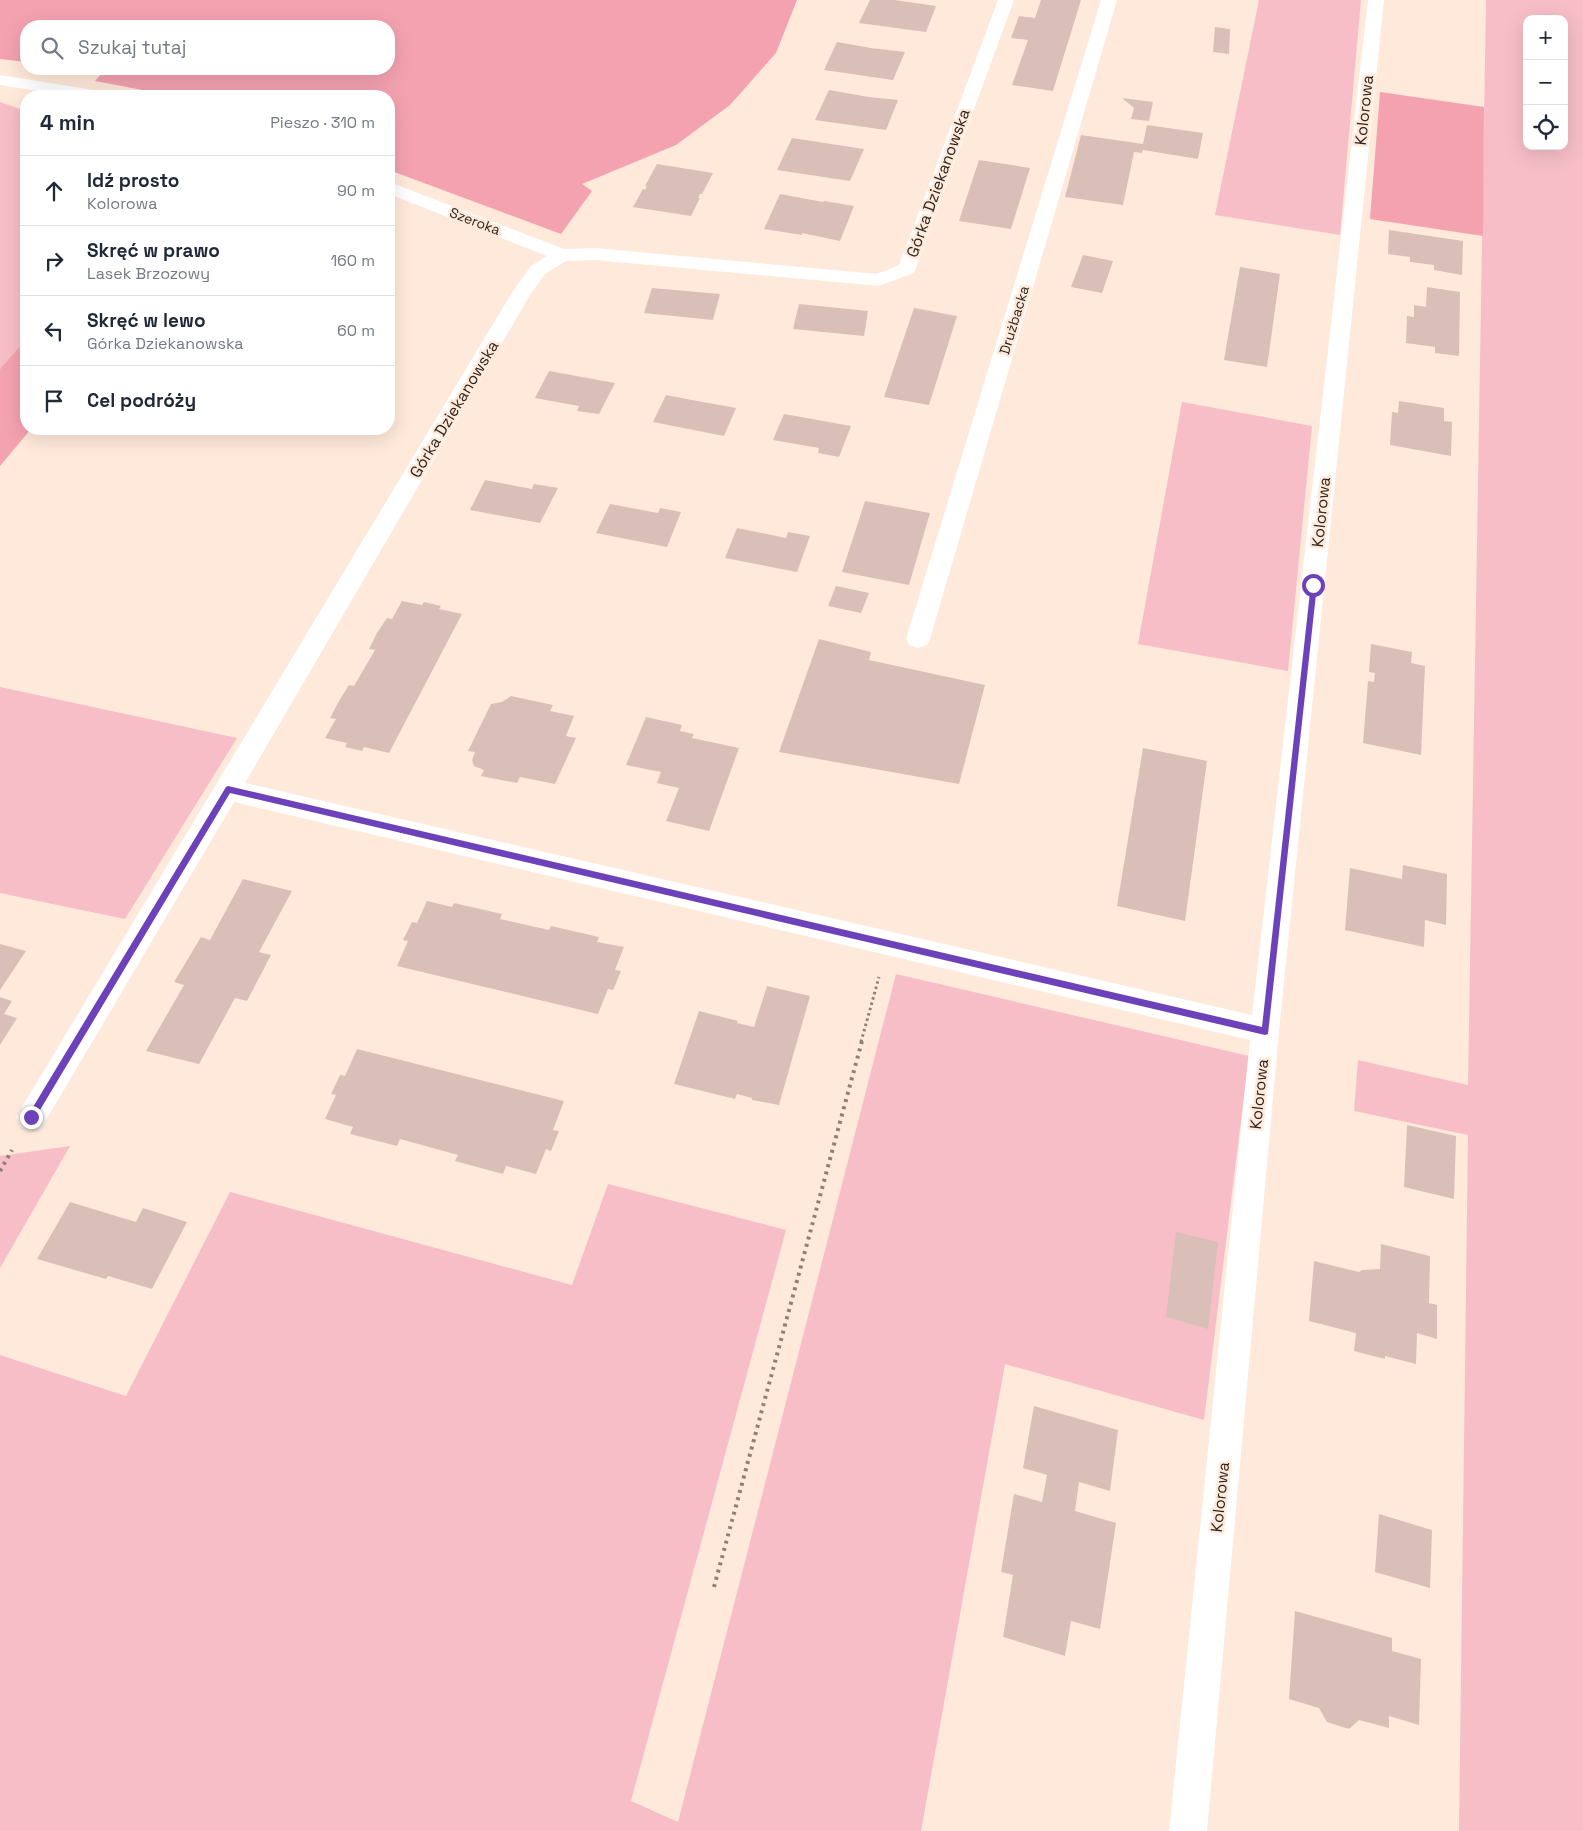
<!DOCTYPE html>
<html lang="pl">
<head>
<meta charset="utf-8">
<style>
  :root { --surface:#fff; --page:#f2f2f3; --text:#1f2937; --muted:#747a83; --line:#e0e1e3 }
  body { margin:0; font-family:"Space Grotesk",sans-serif; background:var(--page); color:var(--text) }
  .controls { position:absolute; right:15px; top:15px; display:grid; overflow:hidden; border-radius:10px; box-shadow:0 5px 20px #0002 }
  .controls button { width:45px; height:45px; display:grid; place-items:center; padding:0; border:0; border-bottom:1px solid var(--line); background:var(--surface); color:var(--text); font:25px sans-serif }
  .stop { position:absolute; width:15px; height:15px; margin:-11px; border:4px solid #6c41b9; border-radius:50%; background:#fff }
  .stop.end { background:#6c41b9; border-color:#fff; box-shadow:0 1px 5px #0008 }
  .list { margin:0; padding:0; list-style:none }
  h2 { display:flex; justify-content:space-between; align-items:center; height:65px; margin:0; padding:0 20px; font-size:21px }
  h2 small { font-size:16px; font-weight:400; color:var(--muted) }
  .list li { display:grid; grid-template-columns:32px 1fr auto; gap:15px; align-items:center; box-sizing:border-box; height:70px; padding:0 20px; border-top:1px solid var(--line) }
  .list b { display:block; font-size:19px; white-space:nowrap }
  .list p { margin:0; font-size:16px; white-space:nowrap; color:var(--muted) }
  .list em { font-size:16px; font-style:normal; color:var(--muted) }
  .icon { flex:none; width:28px; height:28px; fill:none; stroke:currentColor; stroke-width:2; stroke-linecap:round; stroke-linejoin:round }
  .map { position:relative; flex:none; width:1583px; height:1831px; overflow:hidden }
  .search { position:absolute; background:var(--surface); box-shadow:0 5px 20px #0002; left:20px; top:20px; width:375px; height:55px; display:flex; align-items:center; gap:12px; box-sizing:border-box; padding:0 18px; border-radius:20px; color:var(--muted); font-size:19px }
  .panel { position:absolute; background:var(--surface); box-shadow:0 5px 20px #0002; left:20px; top:90px; width:375px; height:345px; border-radius:20px }
  .map>svg:first-child { display:block }
  .green { fill:#f7bec7; fill-rule:evenodd }
  .forest { fill:#f4a2b0 }
  .building { fill:#dabfb9 }
  .lines { fill:none; stroke-linecap:round; stroke-linejoin:round }
  .path-far1 { stroke:#908177; stroke-width:3; stroke-dasharray:2.5 3; stroke-linecap:butt }
  .path { stroke:#908177; stroke-width:4; stroke-dasharray:3 4.5; stroke-linecap:butt }
  .minor { fill:#fff; fill-rule:evenodd }
  .route { fill:#6c41b9 }
  .labels { text-anchor:middle; dominant-baseline:central; stroke-width:5; stroke-linejoin:round; paint-order:stroke }
  .far-street-label { font-size:14px; fill:#2c241e; stroke:#ffe9da }
  .street-label { font-size:16px; fill:#2c241e; stroke:#ffe9da }
</style>
</head>
<body>
<div class="map">
<svg width="1583" height="1831" viewBox="0 0 1583 1831">
  <rect width="100%" height="100%" fill="#ffe9da"/>
  <g class="green">
    <path d="M1259 0H1361L1340 235 1215 215Z"/>
    <path d="M1486 0H1583V1831H1459L1468 1135 1354 1111 1358 1060 1468 1085ZM1527 19H1564V146H1527Z"/>
    <path d="M0 102 26 111V339L0 369Z"/>
    <path d="M1182 402 1312 426 1288 671 1138 644Z"/>
    <path d="M0 687 237 738 125 919 0 893Z"/>
    <path d="M896 974 1249 1056 1204 1420 1005 1364 921 1831H0V1355L126 1396 230 1192 572 1285 608 1184 786 1230 631 1801 678 1822Z"/>
    <path d="M70 1146 0 1268V1156Z"/>
  </g>
  <g class="forest">
    <path d="M0 0H797L776 53 730 105 676 145 582 184 592 191 561 234 389 170V96H174L95 81 104 71 85 69H389V26H26V62L0 59Z"/>
    <path d="M1380 92 1484 107 1483 236 1370 219Z"/>
    <path d="M26 339V429H31L0 466V369Z"/>
  </g>
  <g class="building">
    <path d="M870 0H894L936 6 926 32 859 23Z"/>
    <path d="M1041 0H1081L1053 91 1012 85 1028 40 1011 38 1019 16 1035 18Z"/>
    <path d="M1215 27 1230 29 1229 54 1213 52Z"/>
    <path d="M837 42 871 48 905 52 893 80 824 70Z"/>
    <path d="M829 90 869 97 898 100 886 130 815 120Z"/>
    <path d="M1122 98 1153 102 1149 121 1131 119 1134 108Z"/>
    <path d="M1147 125 1203 133 1198 159 1143 150 1142 153 1134 152 1123 205 1065 197 1081 135 1143 144Z"/>
    <path d="M792 138 864 149 850 181 777 170Z"/>
    <path d="M979 160 1030 168 1011 229 959 221Z"/>
    <path d="M657 164 713 173 702 194H700L698 198H700L691 216 633 207 643 189 645 190 647 186H645Z"/>
    <path d="M780 194 823 202 824 201 854 206 840 241 802 233V235L764 229Z"/>
    <path d="M1389 230 1463 241 1462 275 1434 270V265L1410 262V257L1388 254Z"/>
    <path d="M1083 255 1113 261 1102 293 1071 287Z"/>
    <path d="M1240 267 1280 274 1267 367 1224 360Z"/>
    <path d="M1427 287 1460 292 1459 356 1435 353V347L1406 343 1407 316 1414 317V305L1426 307Z"/>
    <path d="M652 288 720 294 713 320 644 313Z"/>
    <path d="M799 304 868 311 864 336 793 329Z"/>
    <path d="M914 308 957 316 929 405 884 397Z"/>
    <path d="M549 371 615 383 599 414 577 411 579 406 535 398Z"/>
    <path d="M666 395 697 401 736 408 724 436 653 422Z"/>
    <path d="M1399 401 1444 408V421L1452 422 1451 456 1390 445 1392 412 1398 413Z"/>
    <path d="M784 414 851 426 839 457 818 453 819 448 773 440Z"/>
    <path d="M485 480 532 489 534 484 558 488 540 523 470 510Z"/>
    <path d="M865 501 930 513 909 585 842 572Z"/>
    <path d="M610 504 658 513 660 508 681 512 667 547 596 533Z"/>
    <path d="M737 528 786 538 788 532 810 536 797 572 725 558Z"/>
    <path d="M836 586 869 593 861 613 828 606Z"/>
    <path d="M402 601 422 605 424 602 441 606 439 609 462 614 389 753 364 747 362 751 345 747 347 743 325 738 336 719 330 718 339 701 349 685 354 686 375 650 369 649 377 633 387 618 392 619Z"/>
    <path d="M819 639 871 652 869 660 985 685 959 784 779 752Z"/>
    <path d="M1371 644 1412 652 1411 663 1425 666 1421 755 1363 743 1368 681 1374 682 1375 673 1369 672Z"/>
    <path d="M511 696 553 705 550 711 574 716 566 736 576 738 555 784 520 777 517 783 481 776 484 770 474 766 472 760 475 752 468 751 491 704 502 702Z"/>
    <path d="M646 717 682 725 680 731 694 734 692 738 739 748 709 831 666 821 679 788 657 783 661 772 626 765Z"/>
    <path d="M1143 748 1207 761 1185 921 1117 906Z"/>
    <path d="M1403 865 1447 874 1446 925 1425 920 1424 947 1345 930 1350 868 1402 879Z"/>
    <path d="M243 879 292 891 259 952 271 955 247 1001 235 998 199 1064 146 1051 184 985 174 982 201 937 210 940Z"/>
    <path d="M427 901 452 907 454 903 502 914 500 919 549 930 551 926 599 937 597 942 624 947 615 970 621 971 613 990 608 989 598 1014 397 966 408 941 403 940 412 922 417 923Z"/>
    <path d="M0 944 26 951 0 990Z"/>
    <path d="M767 986 810 996 779 1105 752 1100V1098L737 1094 735 1099 674 1084 699 1011 738 1021 737 1023 754 1027Z"/>
    <path d="M0 997 12 1001 4 1014 17 1018 0 1045Z"/>
    <path d="M357 1049 564 1101 553 1130 559 1131 551 1151 546 1149 536 1174 506 1166 503 1174 455 1161 458 1155 400 1139 397 1146 350 1134 353 1127 325 1119 336 1095 331 1094 340 1075 345 1076Z"/>
    <path d="M1407 1125 1456 1136 1454 1199 1404 1187Z"/>
    <path d="M70 1202 136 1222 143 1208 187 1222 152 1289 108 1276 106 1279 37 1259Z"/>
    <path d="M1176 1232 1218 1242 1208 1329 1166 1317Z"/>
    <path d="M1381 1244 1430 1256 1429 1303 1437 1305V1339L1417 1333 1416 1364 1385 1356V1359L1354 1351 1356 1333 1309 1321 1314 1261 1359 1272 1362 1270 1380 1269Z"/>
    <path d="M1034 1406 1118 1430 1110 1491 1079 1482 1075 1511 1116 1523 1100 1629 1071 1621 1065 1656 1003 1637 1013 1575 1001 1572 1014 1494 1042 1502 1047 1475 1023 1468Z"/>
    <path d="M1379 1514 1432 1530 1430 1588 1375 1572Z"/>
    <path d="M1295 1611 1392 1638V1651L1421 1659 1419 1725 1389 1716V1728L1359 1720 1349 1729 1327 1722 1319 1708 1289 1699Z"/>
  </g>
  <g class="lines">
    <path class="path-far1" d="M861 1042 879 977"/>
    <g class="path">
      <path d="M0 1171 12 1150"/>
      <path d="M714 1587 862 1041"/>
    </g>
    <g class="minor">
      <path d="M998 0H1014L914 273 879 286 595 260 566 261 545 274 530 295 245 783 1252 1015 1368 0H1384L1279 1031 1207 1831H1169L1250 1040 234 802 42 1127 31 1131 20 1127 16 1117 511 294 531 266 547 256 389 194V182L564 249 595 248 877 274 899 265Z"/>
      <path d="M1101 0H1117L930 639 927 645 918 648 909 645 906 639Z"/>
      <path d="M0 75 100 91 106 92 109 96H69L0 85Z"/>
    </g>
  </g>
  <path class="route" d="M1311 583 1317 585 1268 1034 1265 1035 230 793 34 1120H28L27 1117 226 787 228 786 1262 1027Z"/>
  <g class="labels">
    <g class="far-street-label">
      <text transform="translate(475 221) rotate(21)">Szeroka</text>
      <text transform="translate(1014 320) rotate(-73)">Drużbacka</text>
    </g>
    <g class="street-label">
      <text transform="translate(1364 110) rotate(-84)">Kolorowa</text>
      <text transform="translate(938 183) rotate(-70)">Górka Dziekanowska</text>
      <text transform="translate(454 409) rotate(-59)">Górka Dziekanowska</text>
      <text transform="translate(1321 512) rotate(-84)">Kolorowa</text>
      <text transform="translate(1259 1094) rotate(-84)">Kolorowa</text>
      <text transform="translate(1220 1497) rotate(-84)">Kolorowa</text>
    </g>
  </g>
</svg>
<div class="controls">
<button>+</button>
<button>−</button>
<button><svg class="icon" aria-label="locate" viewBox="0 0 24 24"><circle cx="12" cy="12" r="6"/><path d="M12 2v4M12 18v4M2 12h4M18 12h4"/></svg></button>
</div>
<div class="stop" style="left:1313px;top:585px"></div>
<div class="stop end" style="left:31px;top:1117px"></div>
<div class="search"><svg class="icon" aria-label="search" viewBox="0 0 24 24"><circle cx="10" cy="10" r="6"/><path d="M15 15l6 6"/></svg>Szukaj tutaj</div>
<section class="panel">
<h2>4 min<small>Pieszo · 310 m</small></h2>
<ul class="list">
<li><svg class="icon" aria-label="ahead" viewBox="0 0 24 24"><path d="M12 20V5M6 11l6-6 6 6"/></svg><div><b>Idź prosto</b><p>Kolorowa</p></div><em>90 m</em></li>
<li><svg class="icon" aria-label="right" viewBox="0 0 24 24"><path d="M7 20v-9h11M14 6l5 5-5 5"/></svg><div><b>Skręć w prawo</b><p>Lasek Brzozowy</p></div><em>160 m</em></li>
<li><svg class="icon" aria-label="left" viewBox="0 0 24 24"><path d="M17 20v-9H6M10 6l-5 5 5 5"/></svg><div><b>Skręć w lewo</b><p>Górka Dziekanowska</p></div><em>60 m</em></li>
<li><svg class="icon" aria-label="arrive" viewBox="0 0 24 24"><path d="M6 21V4h12l-3 4 3 4H6"/></svg><div><b>Cel podróży</b></div></li>
</ul>
</section>
</div>
</body>
</html>
